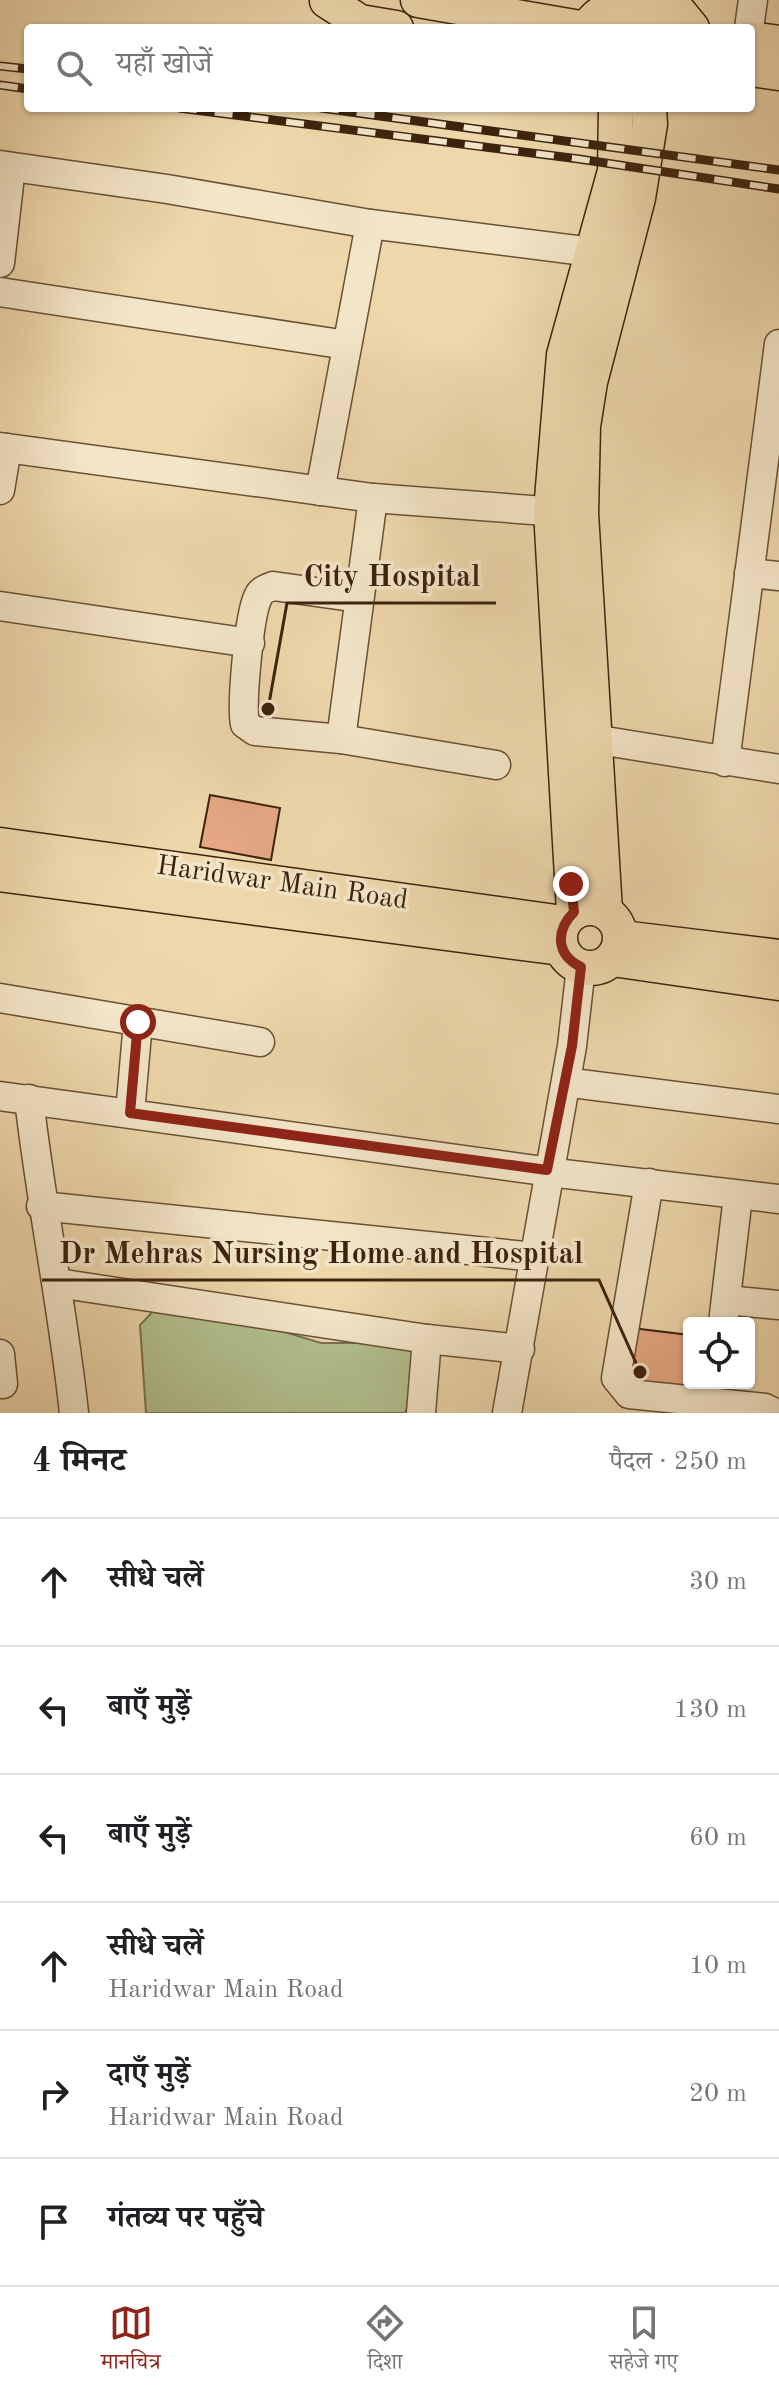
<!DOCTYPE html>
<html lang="hi">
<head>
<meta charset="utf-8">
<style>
  :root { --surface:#fff; --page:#f2f2f2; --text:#202124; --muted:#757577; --line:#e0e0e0; --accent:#8f2418 }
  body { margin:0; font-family:"Old Standard TT","Noto Serif Devanagari",serif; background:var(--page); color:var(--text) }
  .controls { position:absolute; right:24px; bottom:24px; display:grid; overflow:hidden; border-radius:8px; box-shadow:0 2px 6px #0004 }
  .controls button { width:72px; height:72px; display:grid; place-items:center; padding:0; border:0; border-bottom:2px solid var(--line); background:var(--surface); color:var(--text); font:40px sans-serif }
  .stop { position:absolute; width:24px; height:24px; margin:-18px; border:6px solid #8f2418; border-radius:50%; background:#fff }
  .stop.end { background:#8f2418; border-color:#fff; box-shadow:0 2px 8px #0008 }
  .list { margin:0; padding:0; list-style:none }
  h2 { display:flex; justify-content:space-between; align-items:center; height:104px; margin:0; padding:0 32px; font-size:34px }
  h2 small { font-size:26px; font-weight:400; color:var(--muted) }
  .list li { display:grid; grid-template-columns:52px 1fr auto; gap:24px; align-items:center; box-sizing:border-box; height:128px; padding:0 32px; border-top:2px solid var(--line) }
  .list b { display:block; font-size:30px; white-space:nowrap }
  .list p { margin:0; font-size:26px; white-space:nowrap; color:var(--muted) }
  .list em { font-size:26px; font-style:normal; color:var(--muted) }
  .icon { flex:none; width:44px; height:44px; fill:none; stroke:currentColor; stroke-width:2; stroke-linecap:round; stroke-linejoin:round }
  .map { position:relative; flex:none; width:779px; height:1413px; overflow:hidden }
  .search { position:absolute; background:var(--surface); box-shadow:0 2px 6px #0004; left:24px; right:24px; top:24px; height:88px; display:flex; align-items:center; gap:20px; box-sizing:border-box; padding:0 28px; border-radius:8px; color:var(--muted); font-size:30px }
  .sheet { height:872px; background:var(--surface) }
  nav { display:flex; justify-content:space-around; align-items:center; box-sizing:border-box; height:112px; border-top:2px solid var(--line); background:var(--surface); font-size:22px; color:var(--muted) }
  nav a { display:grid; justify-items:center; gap:4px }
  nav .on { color:var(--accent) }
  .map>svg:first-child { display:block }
  .green { fill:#b2bf8e; stroke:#78714e; stroke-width:2 }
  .building { fill:#e5a784; stroke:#3d230e; stroke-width:2 }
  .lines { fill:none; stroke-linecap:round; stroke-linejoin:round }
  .minor-casing { stroke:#695035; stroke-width:31 }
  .major-casing { stroke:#3d230e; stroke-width:37 }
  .minor { stroke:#f3e5c8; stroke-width:28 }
  .major { stroke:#edd7ab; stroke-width:34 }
  .rail-casing { stroke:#3d230e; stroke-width:9 }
  .rail { stroke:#f3e5c8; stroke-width:6; stroke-dasharray:18; stroke-linecap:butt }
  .route { stroke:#8f2418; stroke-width:10 }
  .labels { text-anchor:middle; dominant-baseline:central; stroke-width:7; stroke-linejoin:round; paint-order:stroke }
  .street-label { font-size:28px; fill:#3d230e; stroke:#f3e5c8 }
  .leader { fill:none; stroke:#3d230e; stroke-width:3 }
  .callout-dot { fill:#3d230e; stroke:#f3e5c8; stroke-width:3 }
  .callout-label { font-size:30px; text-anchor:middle; font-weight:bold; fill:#3d230e; stroke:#f3e5c8; stroke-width:7; stroke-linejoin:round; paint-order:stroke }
</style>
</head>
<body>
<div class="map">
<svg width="779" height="1413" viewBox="0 0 779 1413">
  <rect width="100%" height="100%" fill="#edd7ab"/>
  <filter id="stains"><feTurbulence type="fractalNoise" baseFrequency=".0025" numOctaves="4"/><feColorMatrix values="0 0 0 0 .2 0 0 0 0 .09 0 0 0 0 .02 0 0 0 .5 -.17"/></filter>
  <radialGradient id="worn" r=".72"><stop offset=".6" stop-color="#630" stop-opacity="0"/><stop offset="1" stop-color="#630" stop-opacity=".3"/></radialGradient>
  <path class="green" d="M156 1308 258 1324 321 1343H378L413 1351 412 1398 405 1413H146L140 1325Z"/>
  <g class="building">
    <path d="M210 795 280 808 271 860 200 847Z"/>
    <path d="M632 1328 689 1335 684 1394 625 1386Z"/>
  </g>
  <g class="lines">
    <g class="minor-casing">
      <g id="minor">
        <path d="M749 28 753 0"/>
        <path d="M0 165 167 189 370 224 592 252"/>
        <path d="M0 263 11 167"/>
        <path d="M0 292 347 345"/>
        <path d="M0 447 373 498 572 513"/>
        <path d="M0 490 7 448"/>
        <path d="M320 491 370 224"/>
        <path d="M749 573 779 576"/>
        <path d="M359 598 273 586C266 589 261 590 258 597 249 615 241 705 245 724L255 731 341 739 496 765"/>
        <path d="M0 606 250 643"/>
        <path d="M341 739 373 498"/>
        <path d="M593 739 779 769"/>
        <path d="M725 762 779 344"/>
        <path d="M0 998 260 1042"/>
        <path d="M580 1084 779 1109"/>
        <path d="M0 1096 565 1174 779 1199"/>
        <path d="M29 1099C41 1205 63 1308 74 1413"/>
        <path d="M130 1113 138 1022"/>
        <path d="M649 1183 616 1378 629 1394 765 1408 775 1413"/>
        <path d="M41 1206 535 1257"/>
        <path d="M57 1283 427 1339 520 1349"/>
        <path d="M726 1300 779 1305"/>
        <path d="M723 1323 738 1196"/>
        <path d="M0 1354 3 1384"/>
        <path d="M421 1413 427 1339"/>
        <path d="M507 1413 572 1046 581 967"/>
      </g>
    </g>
    <g class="major-casing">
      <g id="major">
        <path d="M418 0 580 28"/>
        <path d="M669 0 692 28"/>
        <path d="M327 1 360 22 396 28"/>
        <path d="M588 28C603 0 643 0 658 28"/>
        <path d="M751 39 779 43"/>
        <path d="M751 69 779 73"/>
        <path d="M0 845 563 923"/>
        <path d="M0 874 561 948"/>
        <circle cx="590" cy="938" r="30"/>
        <path d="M605 911 581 513 583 426 590 382 638 198 650 124 649 108"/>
        <path d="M574 912 551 511 564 355 615 171 616 108"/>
        <path d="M622 938 779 957"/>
        <path d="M613 959 779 983"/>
      </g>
    </g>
    <use href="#minor" class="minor"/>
    <use href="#major" class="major"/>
    <g class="rail-casing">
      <g id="rail">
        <path d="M0 66 28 69"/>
        <path d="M0 85 28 89"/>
        <path d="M179 108 579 159 779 189"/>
        <path d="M321 108 779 170"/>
      </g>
    </g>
    <use href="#rail" class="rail"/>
  </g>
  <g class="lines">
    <path class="route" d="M138 1022 130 1113 547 1170 572 1046 581 967C555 954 556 930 574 912L571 884"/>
  </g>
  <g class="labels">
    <g class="street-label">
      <text transform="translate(282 884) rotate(8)">Haridwar Main Road</text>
    </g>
  </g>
  <path class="leader" d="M268 709L287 603H496M640 1372L599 1280H42"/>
  <g class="callout-dot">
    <circle cx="268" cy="709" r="8"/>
    <circle cx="640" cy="1372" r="8"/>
  </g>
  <g class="callout-label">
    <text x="392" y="586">City Hospital</text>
    <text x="321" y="1263">Dr Mehras Nursing Home and Hospital</text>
  </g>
  <rect width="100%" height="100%" filter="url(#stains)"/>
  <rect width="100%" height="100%" fill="url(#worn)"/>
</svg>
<div class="controls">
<button><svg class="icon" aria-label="locate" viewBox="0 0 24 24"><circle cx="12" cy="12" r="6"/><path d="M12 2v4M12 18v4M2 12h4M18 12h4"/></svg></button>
</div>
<div class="stop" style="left:138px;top:1022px"></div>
<div class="stop end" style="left:571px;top:884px"></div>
<div class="search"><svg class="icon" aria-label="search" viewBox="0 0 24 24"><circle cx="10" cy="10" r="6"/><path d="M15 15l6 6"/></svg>यहाँ खोजें</div>
</div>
<section class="sheet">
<h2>4 मिनट<small>पैदल · 250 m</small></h2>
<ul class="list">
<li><svg class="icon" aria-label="ahead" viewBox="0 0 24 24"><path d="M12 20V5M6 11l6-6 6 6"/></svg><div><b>सीधे चलें</b></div><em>30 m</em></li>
<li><svg class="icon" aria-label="left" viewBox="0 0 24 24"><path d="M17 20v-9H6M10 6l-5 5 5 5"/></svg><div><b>बाएँ मुड़ें</b></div><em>130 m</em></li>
<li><svg class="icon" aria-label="left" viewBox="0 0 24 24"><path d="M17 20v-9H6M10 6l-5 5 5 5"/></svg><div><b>बाएँ मुड़ें</b></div><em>60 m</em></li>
<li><svg class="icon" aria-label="ahead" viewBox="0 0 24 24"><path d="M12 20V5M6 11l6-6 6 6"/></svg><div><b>सीधे चलें</b><p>Haridwar Main Road</p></div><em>10 m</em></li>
<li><svg class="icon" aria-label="right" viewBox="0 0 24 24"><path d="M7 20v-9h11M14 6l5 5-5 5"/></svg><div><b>दाएँ मुड़ें</b><p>Haridwar Main Road</p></div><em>20 m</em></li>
<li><svg class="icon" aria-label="arrive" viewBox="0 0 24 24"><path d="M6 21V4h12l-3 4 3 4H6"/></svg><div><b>गंतव्य पर पहुँचे</b></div></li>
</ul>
</section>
<nav>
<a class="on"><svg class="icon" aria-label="map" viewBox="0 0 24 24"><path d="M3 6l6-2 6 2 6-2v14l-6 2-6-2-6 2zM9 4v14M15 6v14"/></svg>मानचित्र</a>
<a><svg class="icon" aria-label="directions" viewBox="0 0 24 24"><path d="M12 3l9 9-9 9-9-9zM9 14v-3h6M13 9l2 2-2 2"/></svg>दिशा</a>
<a><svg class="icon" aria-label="saved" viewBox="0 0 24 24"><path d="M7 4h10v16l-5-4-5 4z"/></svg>सहेजे गए</a>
</nav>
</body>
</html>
